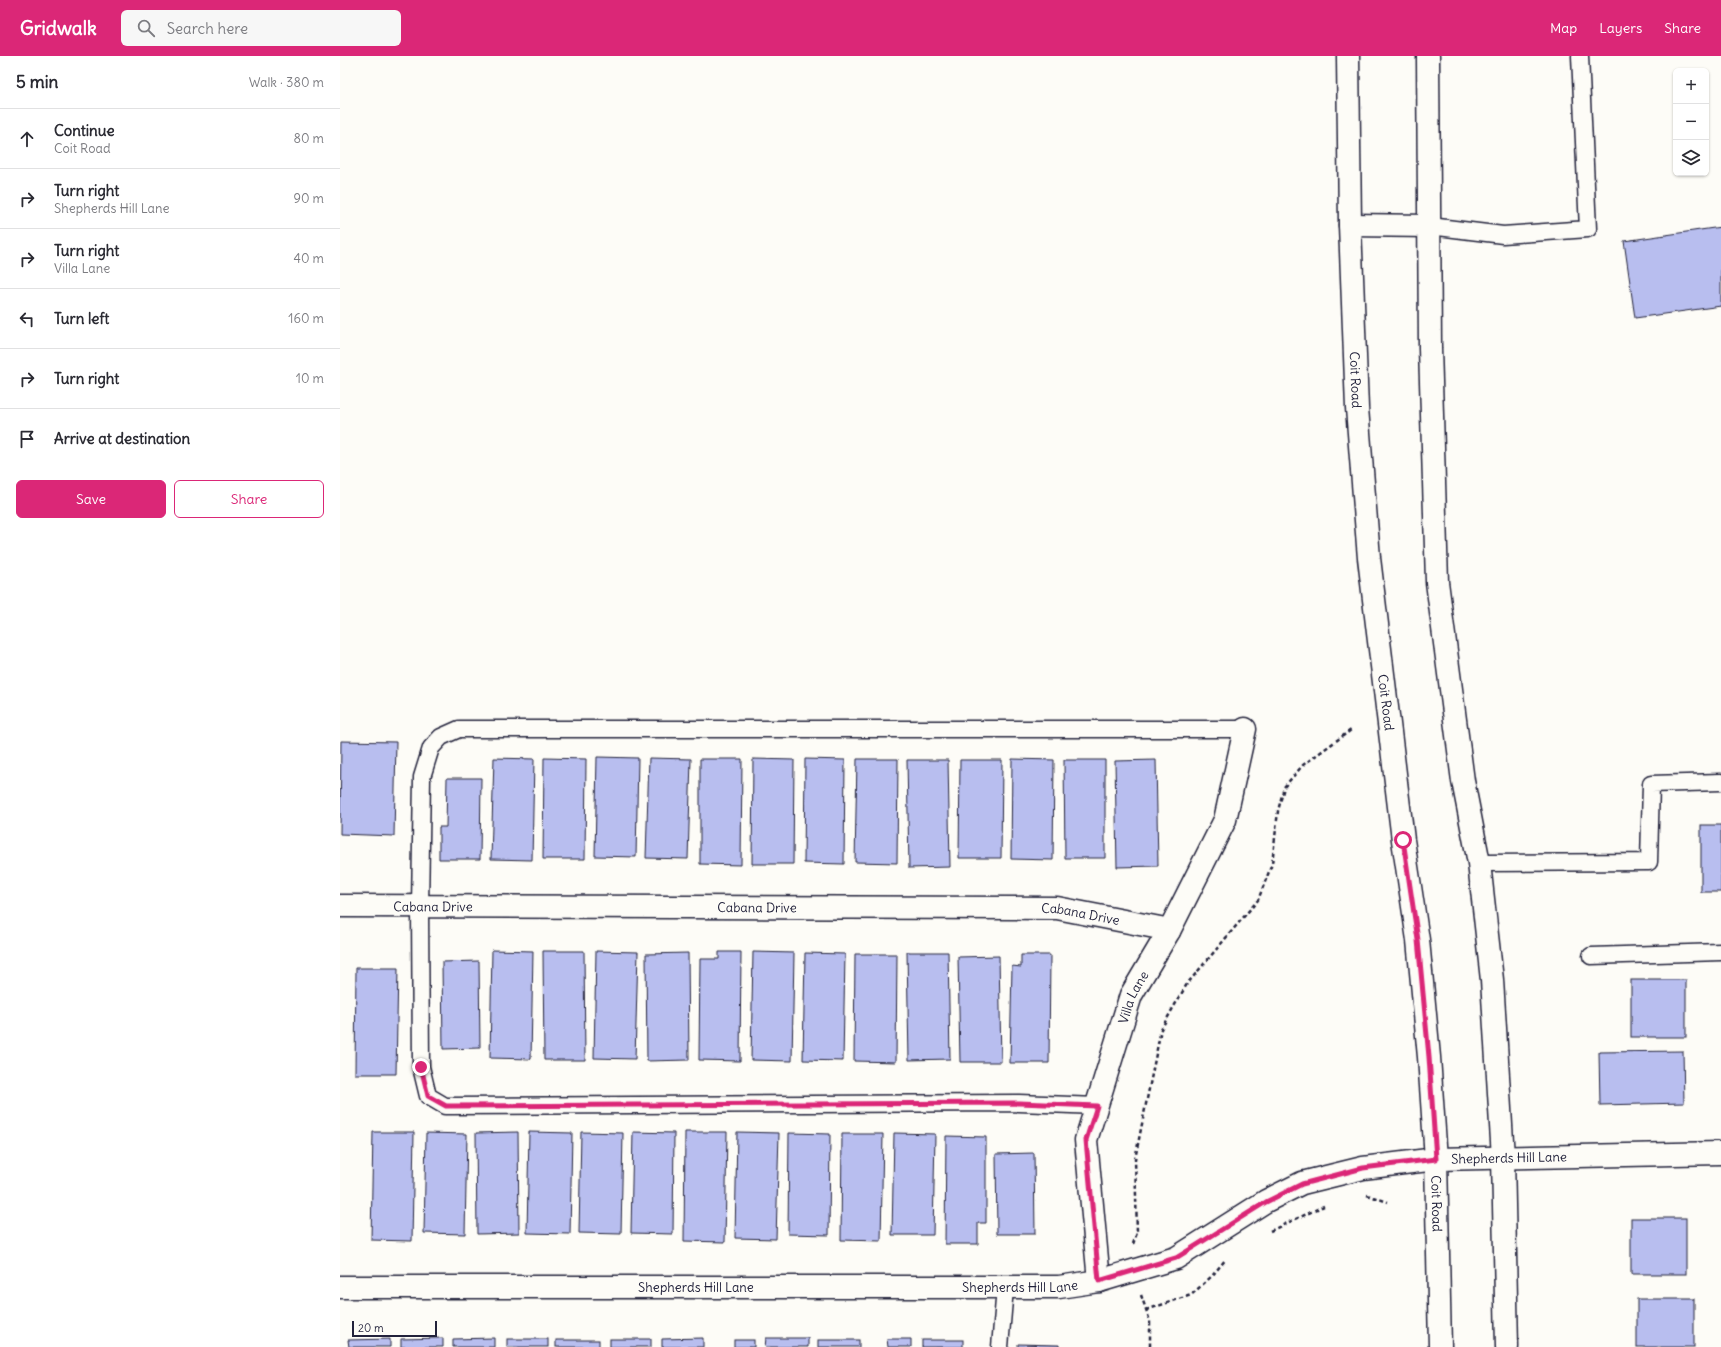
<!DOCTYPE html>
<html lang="en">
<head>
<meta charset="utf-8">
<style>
  :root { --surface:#fff; --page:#f7f7f7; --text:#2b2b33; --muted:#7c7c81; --line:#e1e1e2; --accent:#db2777 }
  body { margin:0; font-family:Delius,sans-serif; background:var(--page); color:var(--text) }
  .controls { position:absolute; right:12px; top:12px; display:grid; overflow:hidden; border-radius:6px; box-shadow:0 1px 3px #0004 }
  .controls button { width:36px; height:36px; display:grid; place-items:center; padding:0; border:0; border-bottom:1px solid var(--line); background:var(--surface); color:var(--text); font:20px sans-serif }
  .scale { position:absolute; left:12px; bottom:10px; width:85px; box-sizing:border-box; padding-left:4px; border:2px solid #22223b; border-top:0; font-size:11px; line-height:14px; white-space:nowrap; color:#22223b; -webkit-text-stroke:3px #fdfcf7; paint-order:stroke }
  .stop { position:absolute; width:12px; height:12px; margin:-9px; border:3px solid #db2777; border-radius:50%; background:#fff }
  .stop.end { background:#db2777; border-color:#fff; box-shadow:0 1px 4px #0008 }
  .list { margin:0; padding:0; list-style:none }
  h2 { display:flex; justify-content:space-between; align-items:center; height:52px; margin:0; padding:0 16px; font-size:17px }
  h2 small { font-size:13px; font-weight:400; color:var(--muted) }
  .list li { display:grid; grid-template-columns:26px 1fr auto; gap:12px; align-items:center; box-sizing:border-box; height:60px; padding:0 16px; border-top:1px solid var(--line) }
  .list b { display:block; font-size:15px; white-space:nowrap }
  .list p { margin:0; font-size:13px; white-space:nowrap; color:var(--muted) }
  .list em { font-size:13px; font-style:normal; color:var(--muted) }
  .actions { display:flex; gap:8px; padding:12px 16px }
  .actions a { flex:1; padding:9px 0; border:1px solid var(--accent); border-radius:6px; text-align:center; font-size:14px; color:var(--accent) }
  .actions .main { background:var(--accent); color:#fff }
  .icon { flex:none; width:22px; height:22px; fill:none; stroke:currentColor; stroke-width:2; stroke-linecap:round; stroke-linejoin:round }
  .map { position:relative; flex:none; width:1381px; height:1291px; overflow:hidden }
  header { display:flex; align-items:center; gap:24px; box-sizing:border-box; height:56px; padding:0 20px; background:var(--accent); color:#fff }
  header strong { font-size:19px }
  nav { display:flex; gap:22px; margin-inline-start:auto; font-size:14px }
  .search { width:280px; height:36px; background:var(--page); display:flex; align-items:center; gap:10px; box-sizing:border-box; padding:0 14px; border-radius:6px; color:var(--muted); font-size:15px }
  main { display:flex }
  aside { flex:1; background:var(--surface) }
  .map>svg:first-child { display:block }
  .building { fill:#b8beef; stroke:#22223b }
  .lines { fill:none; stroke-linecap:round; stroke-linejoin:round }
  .service-casing { stroke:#22223b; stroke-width:19 }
  .minor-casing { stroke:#22223b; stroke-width:25 }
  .secondary-casing { stroke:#22223b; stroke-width:25 }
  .path { stroke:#22223b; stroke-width:2.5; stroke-dasharray:4 3; stroke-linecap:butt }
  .service { stroke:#fdfcf7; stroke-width:16 }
  .minor { stroke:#fdfcf7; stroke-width:22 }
  .secondary { stroke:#fdfcf7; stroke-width:22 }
  .route { stroke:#db2777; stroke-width:5 }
  .labels { text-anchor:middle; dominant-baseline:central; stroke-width:3.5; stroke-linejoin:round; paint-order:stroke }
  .street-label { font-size:13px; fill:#22223b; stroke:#fdfcf7 }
</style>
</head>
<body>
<header>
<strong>Gridwalk</strong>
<div class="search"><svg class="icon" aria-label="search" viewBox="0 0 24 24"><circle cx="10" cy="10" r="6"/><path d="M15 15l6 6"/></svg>Search here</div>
<nav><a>Map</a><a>Layers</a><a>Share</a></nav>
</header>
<main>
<aside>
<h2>5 min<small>Walk · 380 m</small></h2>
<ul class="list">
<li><svg class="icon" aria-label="ahead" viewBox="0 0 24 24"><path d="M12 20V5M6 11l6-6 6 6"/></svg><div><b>Continue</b><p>Coit Road</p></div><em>80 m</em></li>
<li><svg class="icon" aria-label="right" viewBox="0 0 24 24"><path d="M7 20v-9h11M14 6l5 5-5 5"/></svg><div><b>Turn right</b><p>Shepherds Hill Lane</p></div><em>90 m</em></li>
<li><svg class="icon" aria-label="right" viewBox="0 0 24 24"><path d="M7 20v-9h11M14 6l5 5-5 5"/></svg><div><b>Turn right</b><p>Villa Lane</p></div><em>40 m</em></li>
<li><svg class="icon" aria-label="left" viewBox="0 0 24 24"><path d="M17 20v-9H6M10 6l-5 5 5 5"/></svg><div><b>Turn left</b></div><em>160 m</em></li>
<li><svg class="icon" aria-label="right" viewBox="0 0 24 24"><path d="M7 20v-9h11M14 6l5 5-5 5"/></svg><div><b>Turn right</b></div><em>10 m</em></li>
<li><svg class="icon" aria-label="arrive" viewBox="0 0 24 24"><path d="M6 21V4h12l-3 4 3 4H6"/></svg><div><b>Arrive at destination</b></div></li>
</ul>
<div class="actions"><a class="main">Save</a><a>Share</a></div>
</aside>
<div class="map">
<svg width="1381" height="1291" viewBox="0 0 1381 1291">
  <rect width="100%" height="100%" fill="#fdfcf7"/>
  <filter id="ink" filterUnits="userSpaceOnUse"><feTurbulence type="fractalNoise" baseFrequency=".025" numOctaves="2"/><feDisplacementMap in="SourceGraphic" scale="8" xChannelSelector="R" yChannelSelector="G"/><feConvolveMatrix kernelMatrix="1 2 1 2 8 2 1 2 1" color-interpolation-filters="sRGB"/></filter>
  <g filter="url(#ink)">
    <g class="building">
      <path d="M1381 171V250L1295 262 1284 185Z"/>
      <path d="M1 685 56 686 54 780 0 778Z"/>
      <path d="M257 701 298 702 296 801 255 800Z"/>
      <path d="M154 702 194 703 192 804 151 803Z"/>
      <path d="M204 702 246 703 245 803H203Z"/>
      <path d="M309 702 351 703 348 803 306 802Z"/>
      <path d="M360 703H402L401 809 360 808Z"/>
      <path d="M413 703 454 704 453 808H412Z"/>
      <path d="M465 703 505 704 504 808 464 807Z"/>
      <path d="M517 703H558L557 807 515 806Z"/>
      <path d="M672 703 714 704 713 804 671 803Z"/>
      <path d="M567 704H608L610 811 569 812Z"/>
      <path d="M620 704H662L661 802H619Z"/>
      <path d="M724 704H765V802H725Z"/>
      <path d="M816 704 818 810 777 811 775 705Z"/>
      <path d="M107 722H141L140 803H99V771H106Z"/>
      <rect x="1361" y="769" width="20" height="67"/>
      <path d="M152 894 193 895 191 1003 150 1002Z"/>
      <path d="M203 895H244L245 1004H204Z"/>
      <path d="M256 895 298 896 295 1003 254 1002Z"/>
      <path d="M379 896H401L400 1005 359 1004 360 903H379Z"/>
      <path d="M413 896 454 897 452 1005 411 1004Z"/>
      <path d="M567 896H608L610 1003 569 1004Z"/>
      <path d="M348 897 349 1004 307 1005 306 898Z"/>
      <path d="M465 897 505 898 503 1005 463 1004Z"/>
      <path d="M515 898H557L556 1006 514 1005Z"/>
      <path d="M681 899H710L709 1007H670L672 910 681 911Z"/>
      <path d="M659 900 661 1006H620L618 901Z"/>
      <path d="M139 905 140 992 103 993 102 906Z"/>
      <path d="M16 912H58L56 1018H15Z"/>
      <rect x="1291" y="924" width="55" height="57"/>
      <path d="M1343 995 1344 1047 1260 1049 1259 996Z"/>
      <path d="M33 1076H74L72 1185 31 1184Z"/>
      <path d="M178 1076 179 1177 137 1178 136 1077Z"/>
      <path d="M189 1076 232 1077 230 1178 187 1177Z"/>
      <path d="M241 1076 283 1077 281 1178 239 1177Z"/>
      <path d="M293 1076 334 1077 333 1178 291 1177Z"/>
      <path d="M345 1076H387L385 1186 344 1185Z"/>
      <path d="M397 1076 439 1077 436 1183 395 1182Z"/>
      <path d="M86 1077 127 1078 125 1178 84 1177Z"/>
      <path d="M449 1077 490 1078 489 1179 448 1178Z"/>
      <path d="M554 1077 595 1078 593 1179H552Z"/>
      <path d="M502 1078H543L541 1185 501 1184Z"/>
      <path d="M606 1080 646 1081V1167H638V1188H605Z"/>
      <path d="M694 1097 695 1178H657L656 1098Z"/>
      <rect x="1291" y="1162" width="55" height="56"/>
      <rect x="1297" y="1243" width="57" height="48"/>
      <path d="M103 1282V1291H61V1283Z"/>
      <path d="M154 1282V1291H113V1283Z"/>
      <path d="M363 1282V1291H322V1283Z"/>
      <path d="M426 1282H468V1291H425Z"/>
      <path d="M50 1283V1291H9L8 1284Z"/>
      <rect x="167" y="1283" width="41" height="8"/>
      <rect x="270" y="1283" width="41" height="8"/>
      <path d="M547 1283H571V1291H548Z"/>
      <rect x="216" y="1284" width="43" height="7"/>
      <rect x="394" y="1284" width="20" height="7"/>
      <rect x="478" y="1284" width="41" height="7"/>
      <rect x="582" y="1284" width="41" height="7"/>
      <path d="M678 1288 719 1289V1291H678Z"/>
    </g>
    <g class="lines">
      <g class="service-casing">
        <g id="service">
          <path d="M1090 170 1163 179 1248 173 1240 0"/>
          <path d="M1139 807 1309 806 1311 728 1381 726"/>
          <path d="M1251 900 1381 896"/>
          <path d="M757 1050 679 1047 105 1050 88 1040 81 1011 80 851 82 721 91 692 101 681 119 673H905"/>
          <path d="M660 1291 665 1232"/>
        </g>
      </g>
      <g class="minor-casing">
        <g id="minor">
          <path id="s1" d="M0 850 717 852 820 872 829 875"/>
          <path id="s2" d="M759 1225 746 1084 791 939 829 875 885 764 905 673"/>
          <path id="s3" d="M0 1231H719L759 1225 836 1202 926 1145 962 1127 1023 1112 1096 1103 1381 1097"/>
        </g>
      </g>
      <g class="secondary-casing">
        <g id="secondary">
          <path id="s4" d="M1008 0 1010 169 1017 352 1029 502 1063 784 1078 884 1089 1001 1096 1103 1100 1291"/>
          <path d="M1088 0 1090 292 1097 526 1123 725 1139 807 1152 924 1163 1101 1167 1291"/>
          <path d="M1010 169 1090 170"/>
        </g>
      </g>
      <g class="path">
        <path d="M1027 1139 1048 1146"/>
        <path d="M930 1175 984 1150"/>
        <path d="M793 1188 797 1177 795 1103 821 973 847 928 918 844 932 808 938 755 944 731 963 709 1011 674"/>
        <path d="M801 1239 810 1265V1291"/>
        <path d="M806 1254 851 1239 872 1220 886 1203"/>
      </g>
      <use href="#service" class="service"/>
      <use href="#minor" class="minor"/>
      <use href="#secondary" class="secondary"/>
    </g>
  </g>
  <g class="lines" filter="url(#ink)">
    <path class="route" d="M81 1011 88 1040 106 1050 679 1047 757 1050 746 1084 759 1225 836 1202 926 1146 962 1128 1023 1112 1096 1103 1089 1001 1078 884 1063 784"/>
  </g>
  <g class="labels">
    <g class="street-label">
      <text stroke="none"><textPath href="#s4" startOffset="324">Coit Road</textPath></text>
      <text stroke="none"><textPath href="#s4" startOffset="648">Coit Road</textPath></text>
      <text stroke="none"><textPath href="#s1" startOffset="93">Cabana Drive</textPath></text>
      <text stroke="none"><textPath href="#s1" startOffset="417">Cabana Drive</textPath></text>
      <text stroke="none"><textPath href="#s1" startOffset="741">Cabana Drive</textPath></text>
      <text stroke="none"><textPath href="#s2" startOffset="292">Villa Lane</textPath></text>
      <text stroke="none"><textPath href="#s3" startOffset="1196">Shepherds Hill Lane</textPath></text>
      <text stroke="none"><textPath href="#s4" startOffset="1152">Coit Road</textPath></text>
      <text stroke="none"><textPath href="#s3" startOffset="680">Shepherds Hill Lane</textPath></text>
      <text stroke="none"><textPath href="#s3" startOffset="356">Shepherds Hill Lane</textPath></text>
    </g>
  </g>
</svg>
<div class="controls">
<button>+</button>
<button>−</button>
<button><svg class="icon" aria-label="layers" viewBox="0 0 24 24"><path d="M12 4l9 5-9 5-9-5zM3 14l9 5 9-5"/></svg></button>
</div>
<div class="scale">20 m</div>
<div class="stop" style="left:1063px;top:784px"></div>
<div class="stop end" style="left:81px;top:1011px"></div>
</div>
</main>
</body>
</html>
